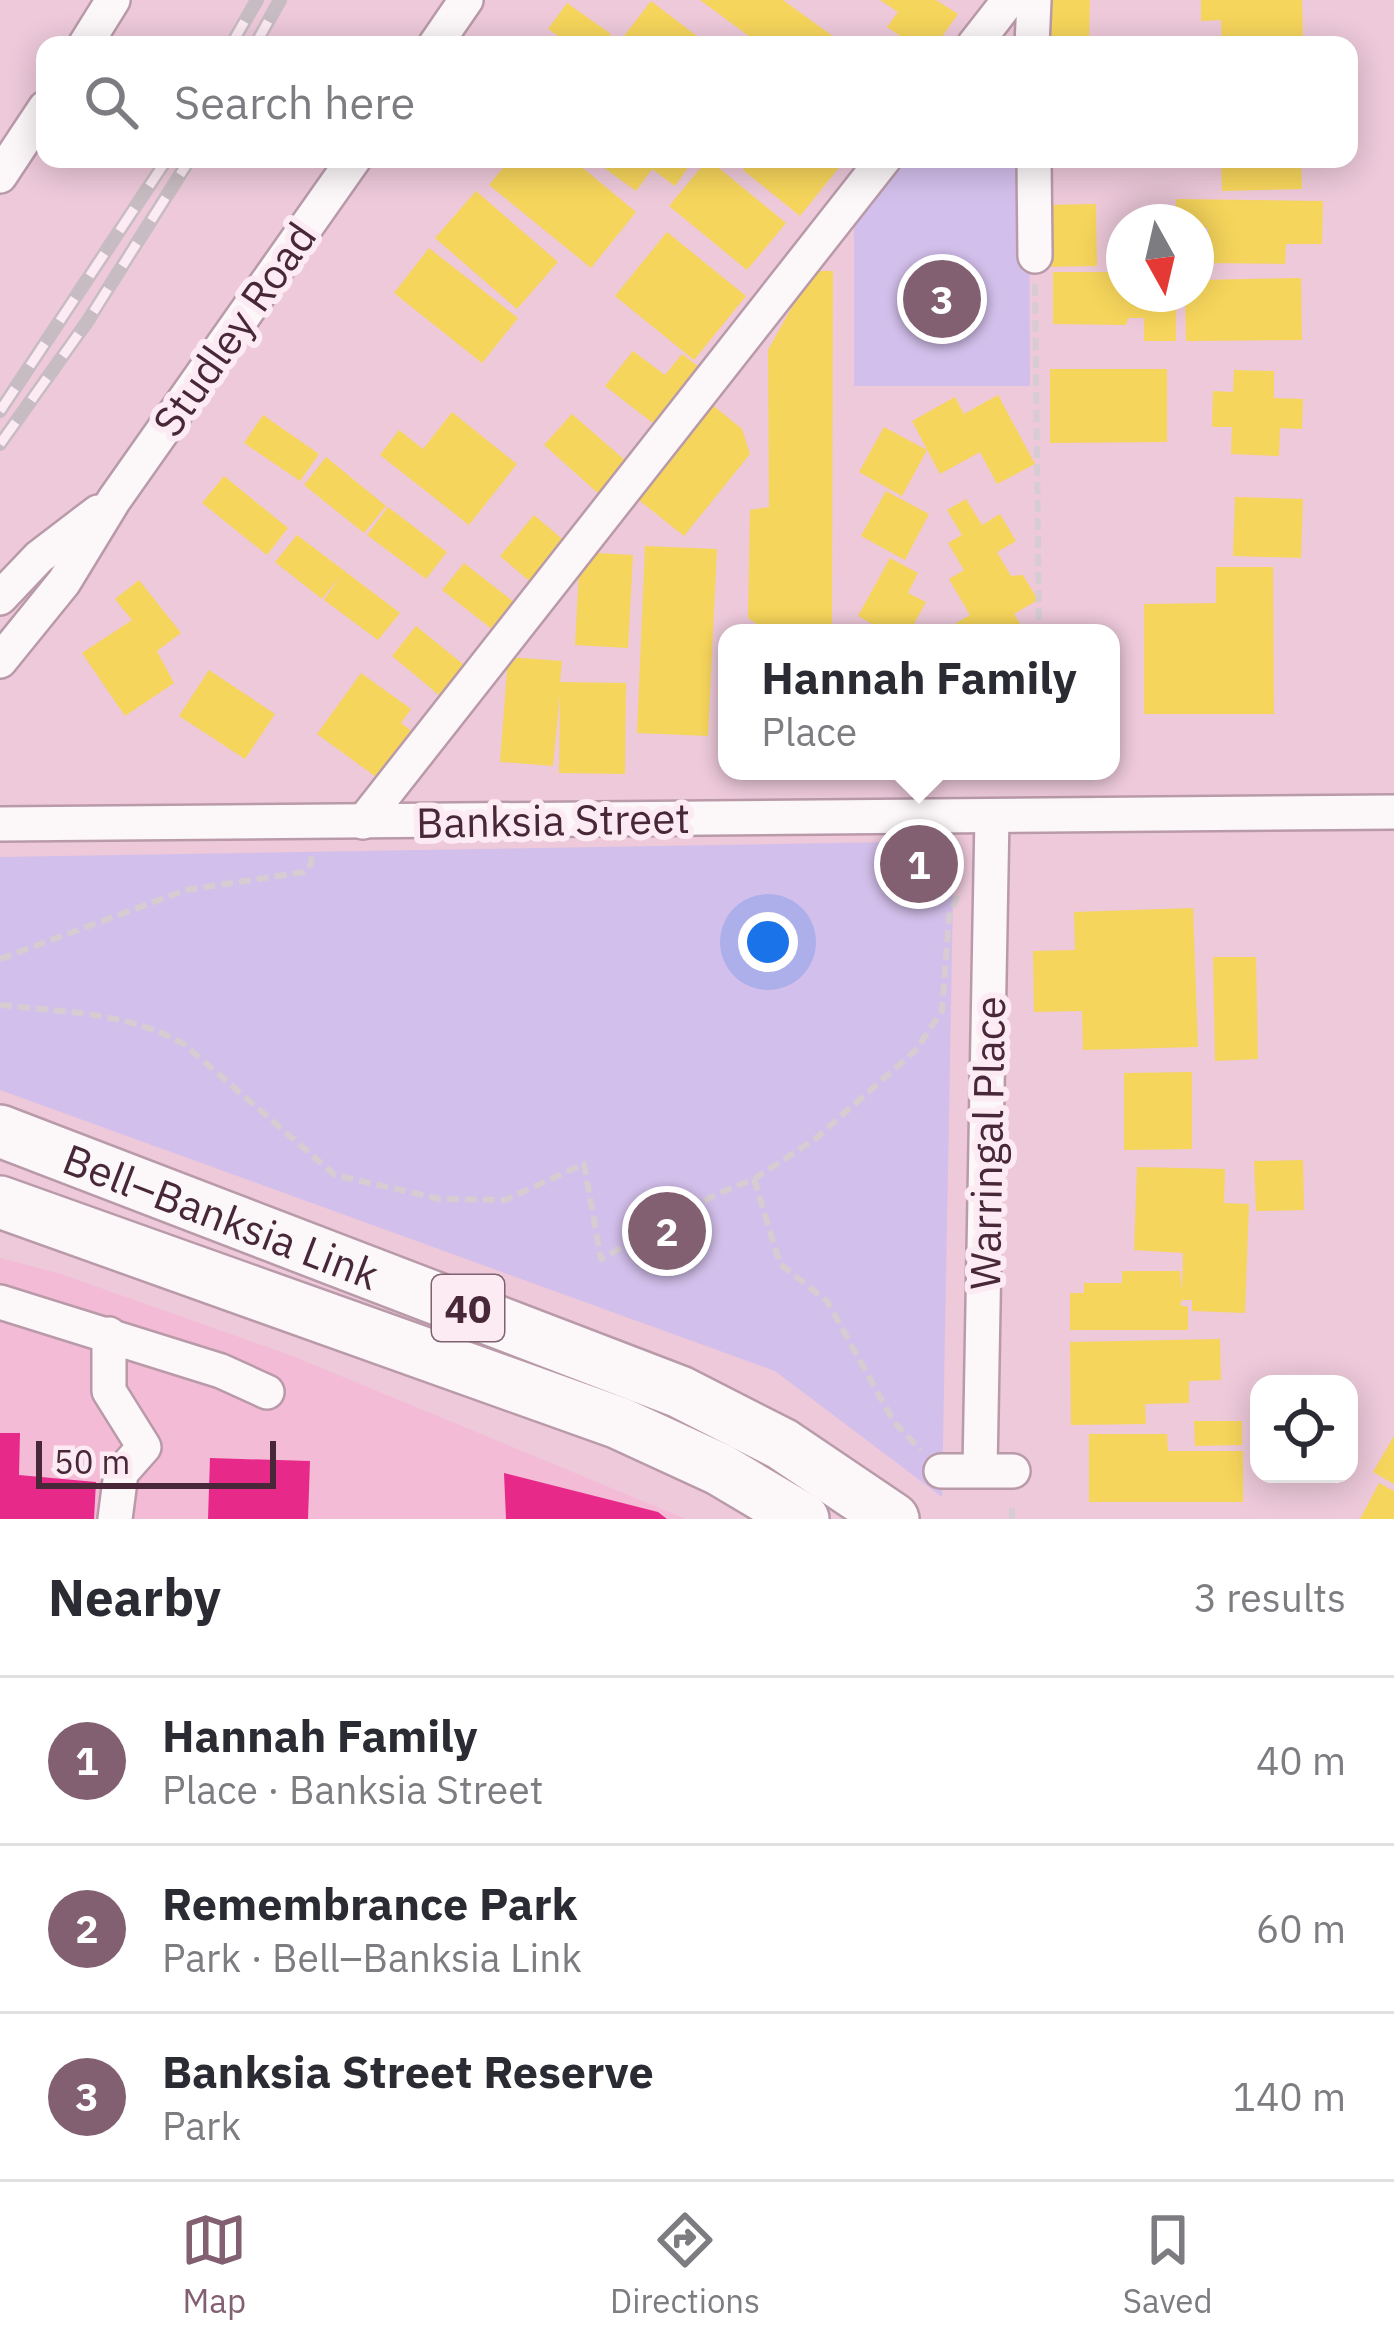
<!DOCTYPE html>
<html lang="en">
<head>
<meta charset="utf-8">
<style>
  :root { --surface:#fff; --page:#f2f2f3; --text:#2b2b33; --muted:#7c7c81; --line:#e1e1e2; --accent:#826071 }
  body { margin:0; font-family:"IBM Plex Sans",sans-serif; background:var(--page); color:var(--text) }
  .controls { position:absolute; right:36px; bottom:36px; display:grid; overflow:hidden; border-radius:24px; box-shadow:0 6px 30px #0003 }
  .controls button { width:108px; height:108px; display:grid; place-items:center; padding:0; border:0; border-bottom:3px solid var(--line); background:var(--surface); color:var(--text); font:60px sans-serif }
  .compass { position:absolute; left:1106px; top:204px; width:108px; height:108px; border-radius:50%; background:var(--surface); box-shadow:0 6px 30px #0003; rotate:172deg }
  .scale { position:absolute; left:36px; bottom:30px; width:240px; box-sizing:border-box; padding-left:12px; border:6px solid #482838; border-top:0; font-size:33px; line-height:42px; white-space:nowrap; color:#482838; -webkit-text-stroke:9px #fdebf3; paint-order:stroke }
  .you { position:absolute; left:768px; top:942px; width:42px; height:42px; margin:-30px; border:9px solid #fff; border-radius:50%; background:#1a73e8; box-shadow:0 0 0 18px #1a73e833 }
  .badge { display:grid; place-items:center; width:78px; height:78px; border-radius:50%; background:var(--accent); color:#fff; font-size:39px; font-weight:700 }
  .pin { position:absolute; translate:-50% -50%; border:6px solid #fff; box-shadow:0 3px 12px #0006 }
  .popup { position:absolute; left:718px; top:624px; width:402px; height:156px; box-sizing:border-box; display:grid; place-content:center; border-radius:24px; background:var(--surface); filter:drop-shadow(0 3px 9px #0005); font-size:39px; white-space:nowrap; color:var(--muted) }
  .popup b { font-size:45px; color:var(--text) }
  .popup::after { content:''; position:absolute; left:50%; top:100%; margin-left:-24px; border:24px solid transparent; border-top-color:var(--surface) }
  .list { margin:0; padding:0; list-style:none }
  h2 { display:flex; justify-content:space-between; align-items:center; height:156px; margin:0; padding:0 48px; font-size:51px }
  h2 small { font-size:39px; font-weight:400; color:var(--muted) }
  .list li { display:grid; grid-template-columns:78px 1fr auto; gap:36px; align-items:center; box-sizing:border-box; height:168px; padding:0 48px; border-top:3px solid var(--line) }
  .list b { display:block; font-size:45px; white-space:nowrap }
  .list p { margin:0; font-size:39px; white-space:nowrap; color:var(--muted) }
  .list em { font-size:39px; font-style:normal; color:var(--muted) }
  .icon { flex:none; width:66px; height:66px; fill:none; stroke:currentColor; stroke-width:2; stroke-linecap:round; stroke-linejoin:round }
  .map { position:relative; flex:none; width:1394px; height:1519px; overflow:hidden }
  .search { position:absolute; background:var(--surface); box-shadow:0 6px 30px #0003; left:36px; right:36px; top:36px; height:132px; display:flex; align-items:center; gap:30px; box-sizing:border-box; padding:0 42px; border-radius:24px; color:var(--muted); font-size:45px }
  .sheet { height:660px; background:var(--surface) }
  nav { display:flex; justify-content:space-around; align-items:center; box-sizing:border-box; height:168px; border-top:3px solid var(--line); background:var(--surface); font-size:33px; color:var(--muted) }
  nav a { display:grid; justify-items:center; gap:6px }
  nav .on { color:var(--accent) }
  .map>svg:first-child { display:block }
  .built { fill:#f3bbd6 }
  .green { fill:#d3bfeb }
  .homes { fill:#f6d55c }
  .health { fill:#e7298a }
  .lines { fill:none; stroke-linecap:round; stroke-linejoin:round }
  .minor-casing { stroke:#b99aa9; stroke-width:38 }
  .highway-casing { stroke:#b99aa9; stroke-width:56 }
  .path { stroke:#d6ccd1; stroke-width:6; stroke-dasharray:12 6; stroke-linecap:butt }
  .minor { stroke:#fcf7f9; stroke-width:33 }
  .highway { stroke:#fcf7f9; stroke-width:51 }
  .rail-casing { stroke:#c7bcc1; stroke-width:14 }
  .rail { stroke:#fdebf3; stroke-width:9; stroke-dasharray:27; stroke-linecap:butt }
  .labels { text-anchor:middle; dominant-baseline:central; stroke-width:12; stroke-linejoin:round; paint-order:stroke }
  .shield { fill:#fdebf3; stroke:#7e6270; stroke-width:3 }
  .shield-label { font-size:39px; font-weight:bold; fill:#482838 }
  .street-label { font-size:42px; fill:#482838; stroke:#fdebf3 }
</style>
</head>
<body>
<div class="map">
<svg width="1394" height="1519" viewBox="0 0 1394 1519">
  <rect width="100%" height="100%" fill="#edc9da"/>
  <path class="built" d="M0 1258 58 1273 290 1355 686 1519H0Z"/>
  <g class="green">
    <path d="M894 159H1029L1030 386H854V211Z"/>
    <path d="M954 841 942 1497 775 1371 0 1090V857Z"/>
  </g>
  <g class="homes">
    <path d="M700 0H783L845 45H761Z"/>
    <path d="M880 0H936L958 14 936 45H897L902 37 887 27 898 12Z"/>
    <path d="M1034 0H1090L1089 45H1032Z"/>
    <path d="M1201 0H1302L1303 45H1222L1221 20 1201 21Z"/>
    <path d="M651 1 706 43 711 36 723 45H617Z"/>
    <path d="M567 3 611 34 603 45H571L548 29Z"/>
    <path d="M510 159H572L636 212 591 268 489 185Z"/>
    <path d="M592 159H694L675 186 652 169 636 191Z"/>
    <path d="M708 159 786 223 747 270 669 206Z"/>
    <path d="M752 159H834L841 165 800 216 743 170Z"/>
    <path d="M1221 159H1301L1302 189 1222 191Z"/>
    <path d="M476 191 558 262 517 309 435 238Z"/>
    <path d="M1176 199 1323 201 1322 244H1286L1285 264 1208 263V228H1196V222H1175Z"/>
    <path d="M1096 204 1097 266 1045 267 1044 205Z"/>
    <path d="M667 232 746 296 694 360 615 296Z"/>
    <path d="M429 248 518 318 482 363 394 293Z"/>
    <path d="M812 271H833L832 633H770L748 618 750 510 769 507 768 350Z"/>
    <path d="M1053 272H1124V294L1176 297V341H1144V318H1128L1126 325 1053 324Z"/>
    <path d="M1301 278 1302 340 1186 341 1185 294H1196V280Z"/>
    <path d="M633 351 665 375 682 354 703 370 658 427 605 386Z"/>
    <path d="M1050 369H1167V442L1050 443Z"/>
    <path d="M1234 370 1274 371V398L1303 399 1302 429 1280 428 1279 456 1231 454 1232 427H1212L1213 391 1233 392Z"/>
    <path d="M998 395 1035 464 997 484 980 452 940 474 912 421 955 397 964 414Z"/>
    <path d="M710 403 742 429 750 454 684 536 635 497Z"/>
    <path d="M452 412 517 464 469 525 380 455 399 430 423 449Z"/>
    <path d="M572 414 627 462 599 494 544 445Z"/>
    <path d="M263 415 319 454 300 481 244 443Z"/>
    <path d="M884 427 927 450 902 496 859 472Z"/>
    <path d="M326 457 386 506 364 533 304 485Z"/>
    <path d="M224 476 288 528 267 555 202 503Z"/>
    <path d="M886 491 929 514 905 560 861 536Z"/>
    <path d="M1235 497 1303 499 1301 558 1233 556Z"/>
    <path d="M966 499 982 525 1000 514 1016 541 997 552 1011 576 1023 575 1038 600 1014 614 1026 633H939L970 615 949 579 964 570 948 543 962 535 947 510Z"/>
    <path d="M388 507 447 552 426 579 367 535Z"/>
    <path d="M534 515 567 543 533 584 500 556Z"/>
    <path d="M297 535 400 613 378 640 324 600 341 575 322 599 275 562Z"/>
    <path d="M645 546 717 549 708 736 637 733Z"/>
    <path d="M580 552 633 555 628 648 575 645Z"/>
    <path d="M890 558 918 573 908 593 926 602 909 633H888L858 616Z"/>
    <path d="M464 563 515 603 493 630 442 590Z"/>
    <path d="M1216 567H1273L1274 714H1144V604L1216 603Z"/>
    <path d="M139 580 181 633 157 651 174 683 125 716 82 653 132 620 115 599Z"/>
    <path d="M416 626 464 665 439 695 392 656Z"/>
    <path d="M508 657 562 661 560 682 626 683 625 774 559 773 560 695 553 766 500 762Z"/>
    <path d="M209 670 275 714 245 759 179 716Z"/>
    <path d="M361 673 411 709 401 723 417 735 383 782 317 734Z"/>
    <path d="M1193 908 1198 1047 1083 1050 1082 1011 1034 1012 1033 951 1075 950 1074 912Z"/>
    <path d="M1213 957H1256L1258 1059 1215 1061Z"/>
    <path d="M1192 1072V1149L1124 1150V1073Z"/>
    <path d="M1303 1160 1304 1210 1256 1211 1254 1161Z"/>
    <path d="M1137 1167 1225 1169 1224 1203 1249 1204 1245 1313 1192 1311V1300H1182L1180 1305 1188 1307V1330H1070V1293H1084V1283H1122V1271H1180L1182 1291 1183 1253 1134 1250Z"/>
    <path d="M1220 1339 1221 1380 1189 1381V1403L1145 1404 1146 1424 1071 1425 1070 1342Z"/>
    <path d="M1194 1421H1242V1445L1195 1446Z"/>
    <path d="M1089 1434H1167L1168 1451H1243V1502H1089Z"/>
    <path d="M1394 1436V1484L1373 1472Z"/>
    <path d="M1379 1483 1394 1491V1519H1360Z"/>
  </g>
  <g class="health">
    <path d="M0 1433H20L19 1475 96 1482 94 1519H0Z"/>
    <path d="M210 1458 310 1461 308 1519H208Z"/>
    <path d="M504 1473 658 1512 667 1519H506Z"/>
  </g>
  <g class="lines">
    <g class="minor-casing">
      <g id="minor">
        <path d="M85 45 113 0"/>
        <path d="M435 45 466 0"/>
        <path d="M974 45 1009 0"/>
        <path d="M1032 45 1034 0"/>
        <path d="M1034 159 1035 256"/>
        <path d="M0 176 45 108"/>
        <path d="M0 598 39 557 98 512"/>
        <path d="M0 661 64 582 114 500 354 159"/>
        <path d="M363 822 884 159"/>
        <path d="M0 824 1394 812"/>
        <path d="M0 1302 221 1371 267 1392"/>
        <path d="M109 1334V1391L144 1447 121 1473 115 1519"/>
        <path d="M980 1470 992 816"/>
        <path d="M941 1471H1013"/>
      </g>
    </g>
    <g class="highway-casing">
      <g id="highway">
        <path id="s1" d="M0 1131 680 1392 782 1444 893 1519"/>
        <path d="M0 1202 619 1423 719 1469 803 1519"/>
      </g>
    </g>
    <g class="path">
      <path d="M1035 284 1039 633"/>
      <path d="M0 959 186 890 304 872 311 864 312 854"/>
      <path d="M0 1005C62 1012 130 1012 185 1045L335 1175 440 1199 505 1200 584 1164 601 1259 715 1195 754 1179 815 1139 916 1050 942 1011 949 916 958 895"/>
      <path d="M754 1179 780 1264 827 1301 894 1422 921 1450"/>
      <path d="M1012 1508V1519"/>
    </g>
    <use href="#minor" class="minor"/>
    <use href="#highway" class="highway"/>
    <g class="rail-casing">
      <g id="rail">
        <path d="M231 45 257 0"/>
        <path d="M255 45 280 0"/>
        <path d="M0 411 167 159"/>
        <path d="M0 444 87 322 190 159"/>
      </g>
    </g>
    <use href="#rail" class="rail"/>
  </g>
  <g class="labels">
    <rect class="shield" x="432" y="1275" width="72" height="66" rx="9"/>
    <g class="shield-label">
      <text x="468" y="1308">40</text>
    </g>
    <g class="street-label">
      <text transform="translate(234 329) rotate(-55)">Studley Road</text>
      <text transform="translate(553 820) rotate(-1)">Banksia Street</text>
      <text transform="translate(987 1143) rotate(-89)">Warringal Place</text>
      <text stroke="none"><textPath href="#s1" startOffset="237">Bell–Banksia Link</textPath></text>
    </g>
  </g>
</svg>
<div class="controls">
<button><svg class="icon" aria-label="locate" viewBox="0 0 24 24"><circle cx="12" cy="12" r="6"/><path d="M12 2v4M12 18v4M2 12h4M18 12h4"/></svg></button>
</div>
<svg class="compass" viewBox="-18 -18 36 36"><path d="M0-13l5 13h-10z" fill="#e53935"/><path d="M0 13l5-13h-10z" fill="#7c7c81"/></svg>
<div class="scale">50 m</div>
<div class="you"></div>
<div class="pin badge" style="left:919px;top:864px">1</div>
<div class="popup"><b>Hannah Family</b>Place</div>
<div class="pin badge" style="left:667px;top:1231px">2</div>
<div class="pin badge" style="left:942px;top:299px">3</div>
<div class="search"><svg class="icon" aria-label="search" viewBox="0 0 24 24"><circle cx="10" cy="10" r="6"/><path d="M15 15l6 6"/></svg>Search here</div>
</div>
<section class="sheet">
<h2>Nearby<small>3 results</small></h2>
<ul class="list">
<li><span class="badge">1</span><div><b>Hannah Family</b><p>Place · Banksia Street</p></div><em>40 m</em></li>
<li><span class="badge">2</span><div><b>Remembrance Park</b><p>Park · Bell–Banksia Link</p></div><em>60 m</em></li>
<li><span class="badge">3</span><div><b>Banksia Street Reserve</b><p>Park</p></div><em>140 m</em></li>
</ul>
</section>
<nav>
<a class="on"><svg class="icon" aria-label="map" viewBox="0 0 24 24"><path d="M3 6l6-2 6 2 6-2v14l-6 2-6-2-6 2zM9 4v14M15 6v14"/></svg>Map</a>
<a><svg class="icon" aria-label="directions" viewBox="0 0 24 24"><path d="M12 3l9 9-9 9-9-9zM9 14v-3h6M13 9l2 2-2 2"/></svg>Directions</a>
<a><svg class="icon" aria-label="saved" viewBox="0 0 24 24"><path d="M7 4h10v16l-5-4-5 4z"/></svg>Saved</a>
</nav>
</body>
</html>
